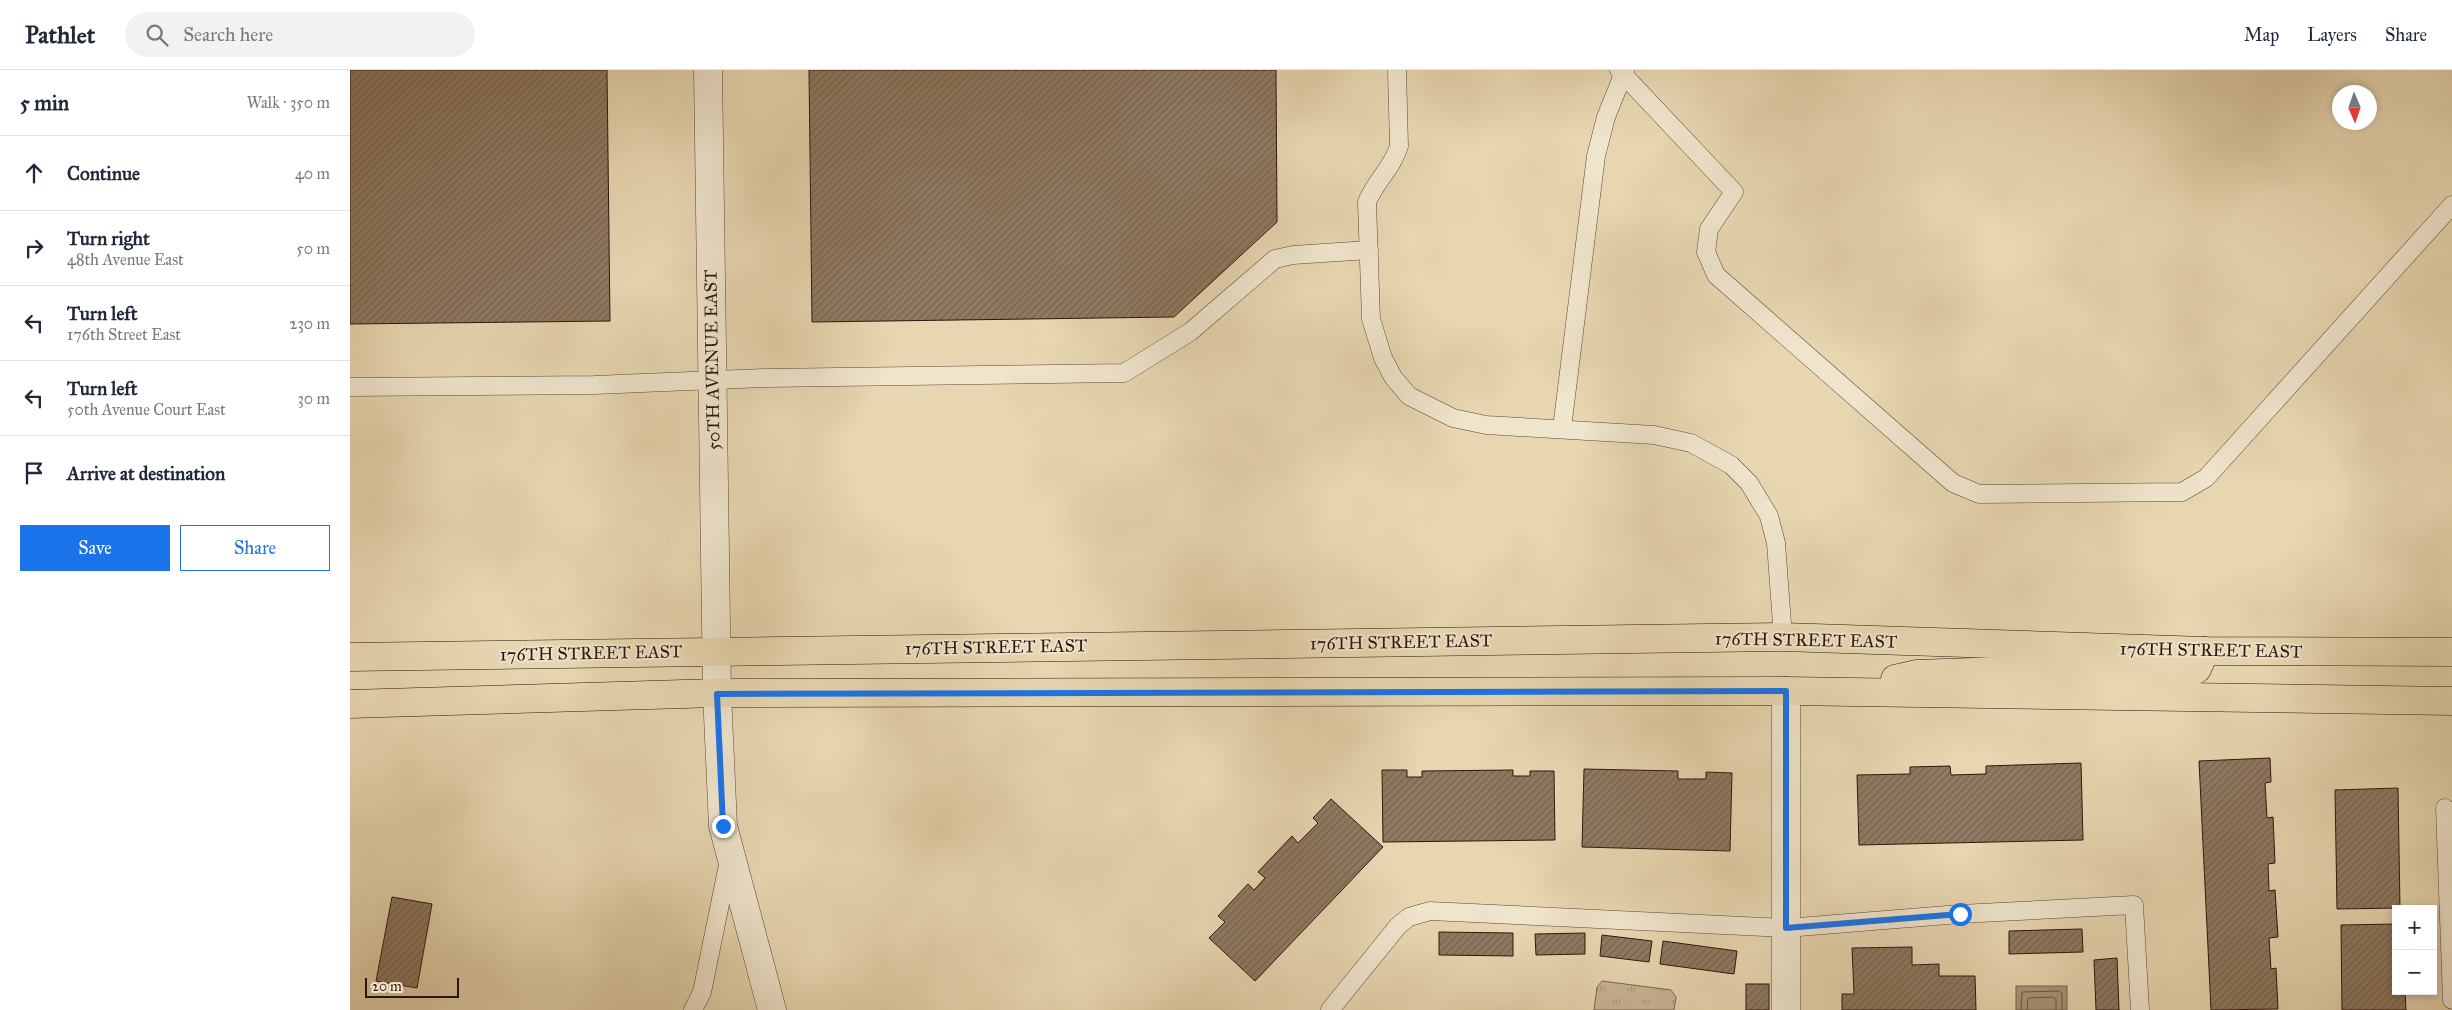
<!DOCTYPE html>
<html lang="en">
<head>
<meta charset="utf-8">
<style>
  :root { --surface:#fff; --page:#f2f2f3; --text:#1f2937; --muted:#747a83; --line:#e0e1e3; --accent:#1a73e8 }
  body { margin:0; font-family:"IM FELL Great Primer",serif; background:var(--page); color:var(--text) }
  .controls { position:absolute; right:15px; bottom:15px; display:grid; overflow:hidden; border-radius:0px; box-shadow:0 2px 8px #0003 }
  .controls button { width:45px; height:45px; display:grid; place-items:center; padding:0; border:0; border-bottom:1px solid var(--line); background:var(--surface); color:var(--text); font:25px sans-serif }
  .compass { position:absolute; left:1982px; top:15px; width:45px; height:45px; border-radius:50%; background:var(--surface); box-shadow:0 2px 8px #0003; rotate:178deg }
  .scale { position:absolute; left:15px; bottom:12px; width:94px; box-sizing:border-box; padding-left:5px; border:2px solid #2f160d; border-top:0; font-size:14px; line-height:18px; white-space:nowrap; color:#2f160d; -webkit-text-stroke:4px #efe4cc; paint-order:stroke }
  .stop { position:absolute; width:15px; height:15px; margin:-11px; border:4px solid #1a73e8; border-radius:50%; background:#fff }
  .stop.end { background:#1a73e8; border-color:#fff; box-shadow:0 1px 5px #0008 }
  .list { margin:0; padding:0; list-style:none }
  h2 { display:flex; justify-content:space-between; align-items:center; height:65px; margin:0; padding:0 20px; font-size:21px }
  h2 small { font-size:16px; font-weight:400; color:var(--muted) }
  .list li { display:grid; grid-template-columns:32px 1fr auto; gap:15px; align-items:center; box-sizing:border-box; height:75px; padding:0 20px; border-top:1px solid var(--line) }
  .list b { display:block; font-size:19px; white-space:nowrap }
  .list p { margin:0; font-size:16px; white-space:nowrap; color:var(--muted) }
  .list em { font-size:16px; font-style:normal; color:var(--muted) }
  .actions { display:flex; gap:10px; padding:15px 20px }
  .actions a { flex:1; padding:11px 0; border:1px solid var(--accent); border-radius:0px; text-align:center; font-size:18px; color:var(--accent) }
  .actions .main { background:var(--accent); color:#fff }
  .icon { flex:none; width:28px; height:28px; fill:none; stroke:currentColor; stroke-width:2; stroke-linecap:round; stroke-linejoin:round }
  .map { position:relative; flex:none; width:2102px; height:940px; overflow:hidden }
  header { display:flex; align-items:center; gap:30px; box-sizing:border-box; height:70px; padding:0 25px; background:var(--surface); border-bottom:1px solid var(--line) }
  header strong { font-size:24px }
  nav { display:flex; gap:28px; margin-inline-start:auto; font-size:18px }
  .search { width:350px; height:45px; background:var(--page); display:flex; align-items:center; gap:12px; box-sizing:border-box; padding:0 18px; border-radius:28px; color:var(--muted); font-size:19px }
  main { display:flex }
  aside { flex:1; background:var(--surface) }
  .map>svg:first-child { display:block }
  .grass { fill:url(#grass-tufts); stroke:#7c6650 }
  .water { fill:#a89579; stroke:#78624e }
  .lines { fill:none; stroke-linecap:round; stroke-linejoin:round }
  .shore { stroke:#6c5643; stroke-width:1 }
  .building { fill:url(#building-hatch); stroke:#2f160d }
  .service-casing { stroke:#5d4636; stroke-width:19 }
  .minor-casing { stroke:#5d4636; stroke-width:29 }
  .primary-casing { stroke:#2f160d; stroke-width:29 }
  .service { stroke:#efe4cc; stroke-width:18 }
  .minor { stroke:#efe4cc; stroke-width:28 }
  .primary { stroke:#e7d6b0; stroke-width:28 }
  .route { stroke:#1a73e8; stroke-width:6 }
  .labels { text-anchor:middle; dominant-baseline:central; stroke-width:4; stroke-linejoin:round; paint-order:stroke }
  .street-label { font-size:18px; fill:#2f160d; stroke:#efe4cc }
</style>
</head>
<body>
<header>
<strong>Pathlet</strong>
<div class="search"><svg class="icon" aria-label="search" viewBox="0 0 24 24"><circle cx="10" cy="10" r="6"/><path d="M15 15l6 6"/></svg>Search here</div>
<nav><a>Map</a><a>Layers</a><a>Share</a></nav>
</header>
<main>
<aside>
<h2>5 min<small>Walk · 350 m</small></h2>
<ul class="list">
<li><svg class="icon" aria-label="ahead" viewBox="0 0 24 24"><path d="M12 20V5M6 11l6-6 6 6"/></svg><div><b>Continue</b></div><em>40 m</em></li>
<li><svg class="icon" aria-label="right" viewBox="0 0 24 24"><path d="M7 20v-9h11M14 6l5 5-5 5"/></svg><div><b>Turn right</b><p>48th Avenue East</p></div><em>50 m</em></li>
<li><svg class="icon" aria-label="left" viewBox="0 0 24 24"><path d="M17 20v-9H6M10 6l-5 5 5 5"/></svg><div><b>Turn left</b><p>176th Street East</p></div><em>230 m</em></li>
<li><svg class="icon" aria-label="left" viewBox="0 0 24 24"><path d="M17 20v-9H6M10 6l-5 5 5 5"/></svg><div><b>Turn left</b><p>50th Avenue Court East</p></div><em>30 m</em></li>
<li><svg class="icon" aria-label="arrive" viewBox="0 0 24 24"><path d="M6 21V4h12l-3 4 3 4H6"/></svg><div><b>Arrive at destination</b></div></li>
</ul>
<div class="actions"><a class="main">Save</a><a>Share</a></div>
</aside>
<div class="map">
<svg width="2102" height="940" viewBox="0 0 2102 940">
  <defs>
    <pattern id="grass-tufts" width="24" height="20" patternUnits="userSpaceOnUse" patternTransform="scale(1.25)"><rect width="24" height="20" fill="#c8b594"/><path d="M3 7l-1-3M5 7V3M7 7l1-3M15 17l-1-3M17 17v-4M19 17l1-3" fill="none" stroke="#ac9b7e"/></pattern>
    <pattern id="building-hatch" width="6" height="6" patternUnits="userSpaceOnUse" patternTransform="scale(1.25)"><rect width="6" height="6" fill="#8f7a62"/><path d="M-1 1l2-2M0 6l6-6M5 7l2-2" fill="none" stroke="#75634f"/></pattern>
  </defs>
  <rect width="100%" height="100%" fill="#e7d6b0"/>
  <filter id="stains"><feTurbulence type="fractalNoise" baseFrequency=".004" numOctaves="4"/><feColorMatrix values="0 0 0 0 .2 0 0 0 0 .09 0 0 0 0 .02 0 0 0 .5 -.17"/></filter>
  <radialGradient id="worn" r=".72"><stop offset=".6" stop-color="#630" stop-opacity="0"/><stop offset="1" stop-color="#630" stop-opacity=".3"/></radialGradient>
  <path class="grass" d="M1252 911 1321 920 1326 927 1324 940H1244L1247 917Z"/>
  <rect class="water" x="1666" y="916" width="51" height="24"/>
  <g class="lines">
    <g class="shore">
      <path d="M1671 940 1672 922 1709 921 1712 923V940"/>
      <path d="M1677 940 1678 928 1703 927 1706 929V940"/>
    </g>
  </g>
  <g class="building">
    <path d="M0 0H257L260 251 0 254Z"/>
    <path d="M459 0H926L927 152 824 247 462 252Z"/>
    <path d="M1920 688 1921 712 1915 713 1917 748 1923 747 1925 793 1918 794 1919 821 1925 820 1928 867 1919 868 1921 899 1926 898 1928 939 1861 940 1849 691Z"/>
    <path d="M1731 693 1733 770 1509 775 1507 705 1560 704V697L1600 696 1601 705 1636 704V696Z"/>
    <path d="M1234 699 1328 701V709H1356V702L1382 703 1380 781 1232 777Z"/>
    <path d="M1032 700H1057V707H1072V701L1163 700V706H1180V701H1204L1205 770 1033 772Z"/>
    <path d="M2048 718 2050 838 1987 839 1985 720Z"/>
    <path d="M981 729 1033 777 905 911 859 868 875 852 868 846 898 814 904 820 915 808 908 802 942 766 948 773 968 753 963 748Z"/>
    <path d="M42 827 82 834 67 918 26 911Z"/>
    <path d="M2046 854V921H2055L2056 940H1992L1991 855Z"/>
    <path d="M1732 859 1733 882 1659 884V861Z"/>
    <path d="M1089 862 1163 863V886L1089 885Z"/>
    <path d="M1235 863V884L1186 885 1185 864Z"/>
    <path d="M1252 865 1302 871 1299 892 1250 886Z"/>
    <path d="M1313 871 1387 881 1384 904 1310 894Z"/>
    <path d="M1562 877V895L1589 894V906H1625L1626 940H1492V924H1504L1502 878Z"/>
    <path d="M1767 888 1769 940H1746L1744 890Z"/>
    <rect x="1396" y="914" width="23" height="26"/>
  </g>
  <g class="lines">
    <g class="service-casing">
      <g id="service">
        <path d="M1047 0 1049 76C1043 97 1025 112 1017 132L1021 249 1033 288 1043 307 1059 326 1103 348 1136 355 1304 365 1341 373 1381 395 1399 413 1419 446 1426 473 1433 567"/>
        <path d="M1269 0 1384 122 1359 159 1356 182 1366 205 1603 413 1629 424 1832 422 1856 408 2102 135"/>
        <path d="M0 317 244 315 416 308 774 303 840 262 925 189 943 185 1019 180"/>
        <path d="M1212 358 1246 86 1256 47 1275 0"/>
        <path d="M2095 738 2102 930"/>
        <path d="M343 940 352 922 379 790"/>
        <path d="M980 940 1048 856 1059 847 1080 841 1436 858 1610 844 1784 835 1790 940"/>
      </g>
    </g>
    <g class="minor-casing">
      <g id="minor">
        <path d="M358 0 367 623 373 756 422 940"/>
        <path d="M1436 940V621"/>
      </g>
    </g>
    <g class="primary-casing">
      <g id="primary">
        <path d="M0 587 1433 567 1855 581 2102 582"/>
        <path d="M1545 609 1567 604 1678 600 1840 603 1847 599 1855 581"/>
        <path d="M0 634 367 623 1436 621 2102 631"/>
      </g>
    </g>
    <use href="#service" class="service"/>
    <use href="#minor" class="minor"/>
    <use href="#primary" class="primary"/>
  </g>
  <g class="lines">
    <path class="route" d="M373 756 367 624 1436 621V858L1610 844"/>
  </g>
  <g class="labels">
    <g class="street-label">
      <text transform="translate(362 290) rotate(-91)">50TH AVENUE EAST</text>
      <text transform="translate(1456 570) rotate(1)">176TH STREET EAST</text>
      <text transform="translate(1051 572) rotate(-1)">176TH STREET EAST</text>
      <text transform="translate(646 577) rotate(-1)">176TH STREET EAST</text>
      <text transform="translate(1861 580) rotate(1)">176TH STREET EAST</text>
      <text transform="translate(241 583) rotate(-1)">176TH STREET EAST</text>
    </g>
  </g>
  <rect width="100%" height="100%" filter="url(#stains)"/>
  <rect width="100%" height="100%" fill="url(#worn)"/>
</svg>
<div class="controls">
<button>+</button>
<button>−</button>
</div>
<svg class="compass" viewBox="-18 -18 36 36"><path d="M0-13l5 13h-10z" fill="#e53935"/><path d="M0 13l5-13h-10z" fill="#747a83"/></svg>
<div class="scale">20 m</div>
<div class="stop" style="left:1610px;top:844px"></div>
<div class="stop end" style="left:373px;top:756px"></div>
</div>
</main>
</body>
</html>
